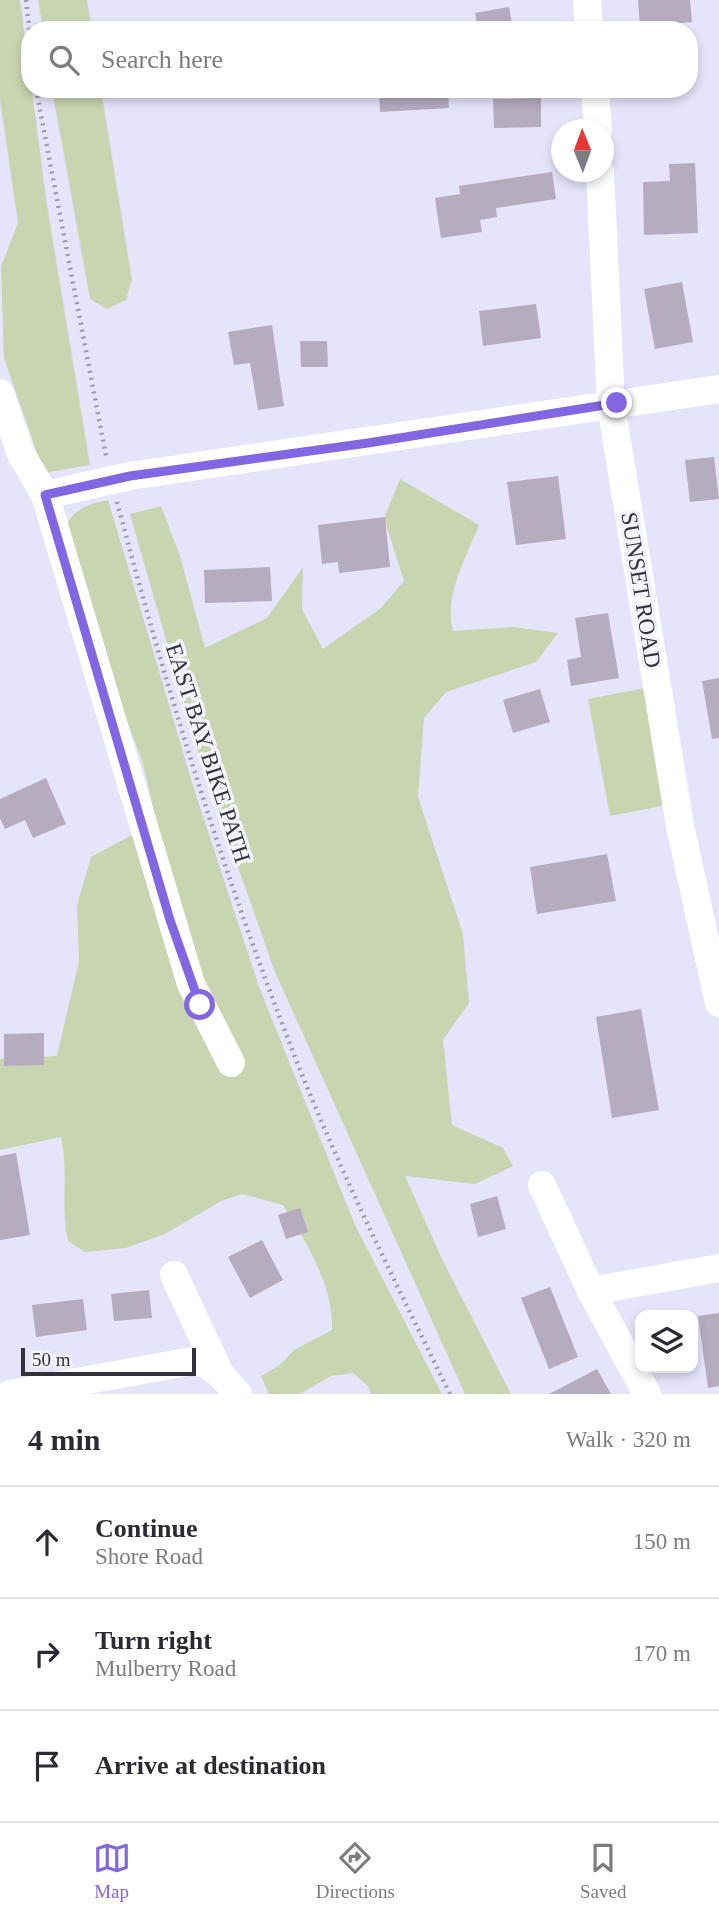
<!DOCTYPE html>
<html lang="en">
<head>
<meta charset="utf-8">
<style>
  :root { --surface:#fff; --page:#f2f2f3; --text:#2b2b33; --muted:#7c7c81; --line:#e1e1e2; --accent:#8366e1 }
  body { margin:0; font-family:Georgia,serif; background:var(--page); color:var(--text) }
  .controls { position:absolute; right:21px; bottom:21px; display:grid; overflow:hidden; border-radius:14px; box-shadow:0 4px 10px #0003 }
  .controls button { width:63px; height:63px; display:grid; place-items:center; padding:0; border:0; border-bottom:2px solid var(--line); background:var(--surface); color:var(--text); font:35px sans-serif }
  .compass { position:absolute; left:551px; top:119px; width:63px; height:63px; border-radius:50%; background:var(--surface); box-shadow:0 4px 10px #0003; rotate:359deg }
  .scale { position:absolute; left:21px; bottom:18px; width:175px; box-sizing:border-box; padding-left:7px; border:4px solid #34333c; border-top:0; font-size:19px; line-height:24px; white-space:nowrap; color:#34333c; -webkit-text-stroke:5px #f4f3fc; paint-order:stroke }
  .stop { position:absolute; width:21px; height:21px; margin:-16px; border:5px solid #8366e1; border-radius:50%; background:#fff }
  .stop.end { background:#8366e1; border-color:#fff; box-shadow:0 2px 7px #0008 }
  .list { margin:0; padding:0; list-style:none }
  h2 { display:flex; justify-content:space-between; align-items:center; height:91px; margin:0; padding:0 28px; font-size:30px }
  h2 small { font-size:23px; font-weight:400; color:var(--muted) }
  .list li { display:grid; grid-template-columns:46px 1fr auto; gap:21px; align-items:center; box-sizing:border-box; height:112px; padding:0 28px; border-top:2px solid var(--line) }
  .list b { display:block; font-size:26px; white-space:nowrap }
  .list p { margin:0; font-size:23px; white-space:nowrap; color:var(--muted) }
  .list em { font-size:23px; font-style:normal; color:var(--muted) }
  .icon { flex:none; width:38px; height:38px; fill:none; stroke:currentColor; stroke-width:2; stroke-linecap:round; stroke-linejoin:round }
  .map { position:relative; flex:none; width:719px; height:1394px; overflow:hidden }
  .search { position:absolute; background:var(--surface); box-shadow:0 4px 10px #0003; left:21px; right:21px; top:21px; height:77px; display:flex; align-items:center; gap:18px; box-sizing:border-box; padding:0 24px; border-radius:28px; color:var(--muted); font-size:26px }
  .sheet { height:427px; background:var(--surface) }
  nav { display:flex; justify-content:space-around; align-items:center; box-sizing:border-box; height:98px; border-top:2px solid var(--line); background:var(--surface); font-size:19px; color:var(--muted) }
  nav a { display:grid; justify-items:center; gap:4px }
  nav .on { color:var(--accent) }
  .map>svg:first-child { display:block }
  .green { fill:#c9d5b0 }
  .building { fill:#b5acc0 }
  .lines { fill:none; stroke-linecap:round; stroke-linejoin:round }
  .path { stroke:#9b99aa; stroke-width:4.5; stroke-dasharray:2 5; stroke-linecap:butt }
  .street { stroke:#fff; stroke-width:28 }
  .route { stroke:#8366e1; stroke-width:9 }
  .labels { text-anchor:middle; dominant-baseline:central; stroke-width:7; stroke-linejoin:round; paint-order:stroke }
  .street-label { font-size:23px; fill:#34333c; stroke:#f4f3fc }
</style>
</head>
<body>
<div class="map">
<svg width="719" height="1394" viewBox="0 0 719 1394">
  <rect width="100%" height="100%" fill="#e6e4fa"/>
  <g class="green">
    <path d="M0 0H20L47 205 90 465 44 473 4 358 1 267 18 223 0 99Z"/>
    <path d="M38 0H87L92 30H43Z"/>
    <path d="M52 89H101L132 280 126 300 107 309 90 299Z"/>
    <path d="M400 479 479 525C467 556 443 597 453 631L513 627 558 633 536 662 446 692 424 718 418 797 463 934 469 1003 443 1040 452 1125 503 1148 513 1166 475 1184 405 1176 442 1259 511 1394H465L275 972 201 762 130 514 161 506 180 556 205 648 267 618 303 567 302 609 323 649 381 608 404 581 384 518Z"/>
    <path d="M108 500 195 792 259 987 355 1225 442 1394H371L368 1386 353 1373 331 1376 300 1394H269L261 1376 280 1365 294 1350 332 1330C334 1287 306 1241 283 1205L242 1194 221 1201 165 1234 126 1248 85 1252 68 1241C60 1207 69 1172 61 1137L0 1150V1059L57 1056 79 961 77 905 91 857 156 822C151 800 147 776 140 755 125 709 57 566 66 528 71 509 92 503 108 500Z"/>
    <path d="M645 688 667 805 610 816 588 699Z"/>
  </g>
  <g class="building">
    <path d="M638 0H690L692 22 640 27Z"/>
    <path d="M509 7 513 30H478L475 13Z"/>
    <path d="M379 89H448L449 108 380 112Z"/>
    <path d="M541 98V127L494 128 493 99Z"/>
    <path d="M695 163 698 233 644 235 643 182 670 181 669 164Z"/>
    <path d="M552 172 556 199 496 208 497 217 480 220 482 232 441 238 435 198 460 194 459 186Z"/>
    <path d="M682 282 693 342 655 349 644 289Z"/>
    <path d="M536 304 541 338 483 346 479 311Z"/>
    <path d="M272 325 284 406 258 410 250 363 234 365 228 332Z"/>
    <path d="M300 341H327L328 367H301Z"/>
    <path d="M714 457 719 499 690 502 685 460Z"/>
    <path d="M558 476 566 539 516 545 507 482Z"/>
    <path d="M385 517 390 567 339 573 338 562 322 564 318 525Z"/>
    <path d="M270 567 272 601 205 603 204 570Z"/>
    <path d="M608 613 619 678 571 686 567 660 581 657 575 618Z"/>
    <path d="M719 678V738L712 739 702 681Z"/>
    <path d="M540 689 550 722 513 733 503 700Z"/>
    <path d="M46 778 66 824 33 838 25 820 5 829 0 818V799Z"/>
    <path d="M607 854 616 901 537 914 530 867Z"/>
    <path d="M641 1009 659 1110 612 1118 596 1017Z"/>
    <path d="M44 1033V1065L4 1066V1034Z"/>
    <path d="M16 1153 30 1235 0 1240V1156Z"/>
    <path d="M497 1196 506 1229 478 1237 470 1204Z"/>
    <path d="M300 1208 308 1232 286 1239 278 1215Z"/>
    <path d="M262 1240 283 1280 250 1298 228 1257Z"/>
    <path d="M550 1287 578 1357 549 1369 521 1298Z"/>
    <path d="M149 1290 152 1318 114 1321 111 1294Z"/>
    <path d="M83 1299 87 1330 36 1337 32 1305Z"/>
    <path d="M719 1313V1386L708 1388 698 1316Z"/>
    <path d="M597 1369 611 1394H549Z"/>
  </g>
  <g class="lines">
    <g class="path">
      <path d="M26 0 30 34"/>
      <path d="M36 89 106 456"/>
      <path d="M117 502C168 695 227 886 301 1072 345 1182 398 1288 450 1394"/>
    </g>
    <g class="street">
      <path d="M587 0 589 30"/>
      <path d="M595 89 598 130"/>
      <path d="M600 172 611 405 680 826 719 1003"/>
      <path d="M0 393 21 454 45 495 191 984 231 1063"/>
      <path d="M45 495 130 476 719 389"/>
      <path d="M542 1185 591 1291 647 1394"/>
      <path d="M174 1275 220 1374 238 1394"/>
      <path d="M591 1291 719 1268"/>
      <path d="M10 1394 193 1361 206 1364 220 1374"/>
    </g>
  </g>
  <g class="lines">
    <path class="route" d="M200 1005 170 920 45 495 130 476 368 443 617 403"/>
  </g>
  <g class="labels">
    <g class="street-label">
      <text transform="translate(641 590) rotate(81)">SUNSET ROAD</text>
      <text transform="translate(208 753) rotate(72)">EAST BAY BIKE PATH</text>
    </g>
  </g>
</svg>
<div class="controls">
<button><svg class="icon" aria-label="layers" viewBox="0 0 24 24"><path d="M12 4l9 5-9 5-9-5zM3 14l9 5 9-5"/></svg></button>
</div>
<svg class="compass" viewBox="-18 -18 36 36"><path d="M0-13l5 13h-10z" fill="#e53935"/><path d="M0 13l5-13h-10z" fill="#7c7c81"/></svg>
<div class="scale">50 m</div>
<div class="stop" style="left:200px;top:1005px"></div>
<div class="stop end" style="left:617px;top:403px"></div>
<div class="search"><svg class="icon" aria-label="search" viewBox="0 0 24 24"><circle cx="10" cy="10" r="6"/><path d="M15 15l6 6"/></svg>Search here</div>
</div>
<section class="sheet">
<h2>4 min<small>Walk · 320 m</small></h2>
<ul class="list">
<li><svg class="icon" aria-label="ahead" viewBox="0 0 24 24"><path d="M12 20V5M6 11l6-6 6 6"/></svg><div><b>Continue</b><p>Shore Road</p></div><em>150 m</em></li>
<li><svg class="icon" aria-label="right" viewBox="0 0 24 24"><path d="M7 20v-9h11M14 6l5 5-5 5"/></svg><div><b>Turn right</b><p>Mulberry Road</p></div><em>170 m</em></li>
<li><svg class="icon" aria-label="arrive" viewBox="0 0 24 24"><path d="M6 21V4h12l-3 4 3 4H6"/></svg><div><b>Arrive at destination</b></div></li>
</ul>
</section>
<nav>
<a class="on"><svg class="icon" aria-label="map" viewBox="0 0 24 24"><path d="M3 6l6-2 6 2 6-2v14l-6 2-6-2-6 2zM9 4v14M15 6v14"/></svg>Map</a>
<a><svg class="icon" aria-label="directions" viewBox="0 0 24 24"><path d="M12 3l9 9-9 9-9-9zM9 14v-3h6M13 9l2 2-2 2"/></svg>Directions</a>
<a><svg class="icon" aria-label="saved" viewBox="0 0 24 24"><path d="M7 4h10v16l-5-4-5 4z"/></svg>Saved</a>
</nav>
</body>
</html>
